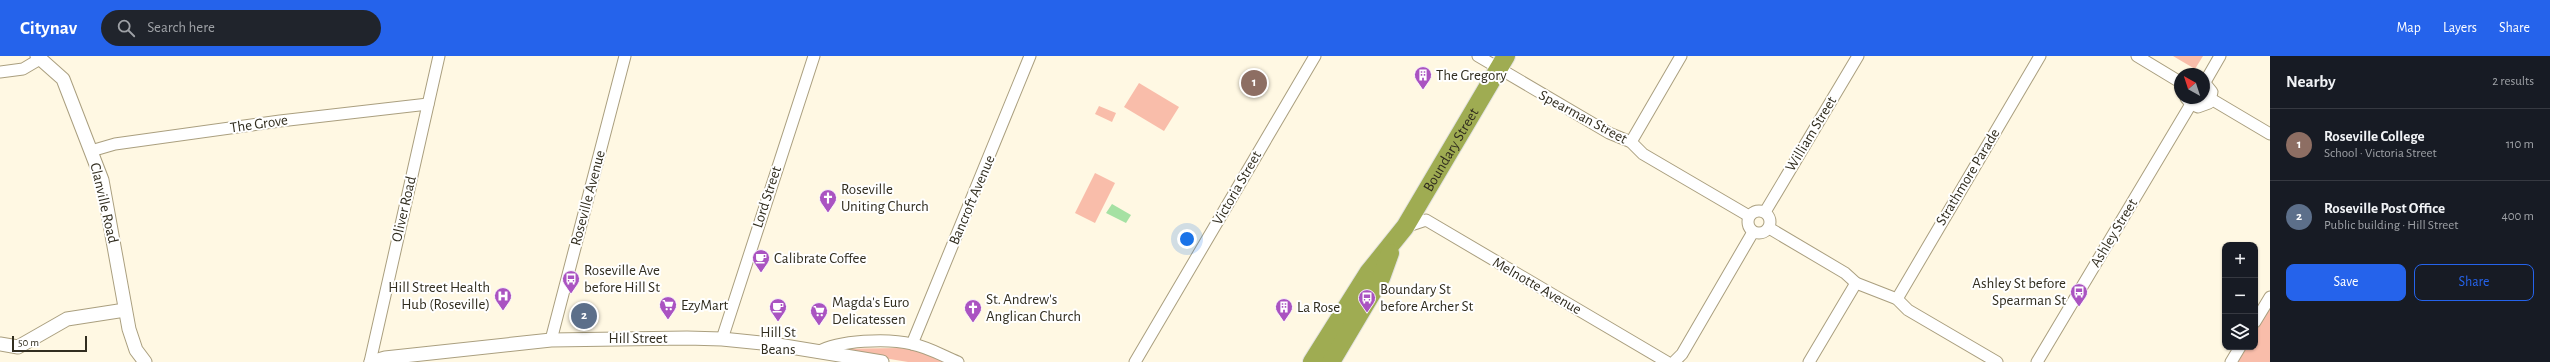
<!DOCTYPE html>
<html lang="en">
<head>
<meta charset="utf-8">
<style>
  :root { --surface:#171b24; --page:#20242c; --text:#f1f3f6; --muted:#9ea1a6; --line:#363941; --accent:#2563eb }
  body { margin:0; font-family:"Alegreya Sans",sans-serif; background:var(--page); color:var(--text) }
  .controls { position:absolute; right:12px; bottom:12px; display:grid; overflow:hidden; border-radius:8px; box-shadow:0 1px 3px #0004 }
  .controls button { width:36px; height:36px; display:grid; place-items:center; padding:0; border:0; border-bottom:1px solid var(--line); background:var(--surface); color:var(--text); font:20px sans-serif }
  .compass { position:absolute; left:2174px; top:12px; width:36px; height:36px; border-radius:50%; background:var(--surface); box-shadow:0 1px 3px #0004; rotate:321deg }
  .scale { position:absolute; left:12px; bottom:10px; width:75px; box-sizing:border-box; padding-left:4px; border:2px solid #312d1f; border-top:0; font-size:11px; line-height:14px; white-space:nowrap; color:#312d1f; -webkit-text-stroke:3px #fff; paint-order:stroke }
  .you { position:absolute; left:1187px; top:183px; width:14px; height:14px; margin:-10px; border:3px solid #fff; border-radius:50%; background:#1a73e8; box-shadow:0 0 0 6px #1a73e833 }
  .badge { display:grid; place-items:center; width:26px; height:26px; border-radius:50%; background:var(--accent); color:#fff; font-size:13px; font-weight:700 }
  .pin { position:absolute; translate:-50% -50%; border:2px solid #fff; box-shadow:0 1px 4px #0006 }
  .list { margin:0; padding:0; list-style:none }
  h2 { display:flex; justify-content:space-between; align-items:center; height:52px; margin:0; padding:0 16px; font-size:17px }
  h2 small { font-size:13px; font-weight:400; color:var(--muted) }
  .list li { display:grid; grid-template-columns:26px 1fr auto; gap:12px; align-items:center; box-sizing:border-box; height:72px; padding:0 16px; border-top:1px solid var(--line) }
  .list b { display:block; font-size:15px; white-space:nowrap }
  .list p { margin:0; font-size:13px; white-space:nowrap; color:var(--muted) }
  .list em { font-size:13px; font-style:normal; color:var(--muted) }
  .actions { display:flex; gap:8px; padding:12px 16px }
  .actions a { flex:1; padding:9px 0; border:1px solid var(--accent); border-radius:8px; text-align:center; font-size:14px; color:var(--accent) }
  .actions .main { background:var(--accent); color:#fff }
  .icon { flex:none; width:22px; height:22px; fill:none; stroke:currentColor; stroke-width:2; stroke-linecap:round; stroke-linejoin:round }
  .map { position:relative; flex:none; width:2270px; height:306px; overflow:hidden }
  header { display:flex; align-items:center; gap:24px; box-sizing:border-box; height:56px; padding:0 20px; background:var(--accent); color:#fff }
  header strong { font-size:19px }
  nav { display:flex; gap:22px; margin-inline-start:auto; font-size:14px }
  .search { width:280px; height:36px; background:var(--page); display:flex; align-items:center; gap:10px; box-sizing:border-box; padding:0 14px; border-radius:22px; color:var(--muted); font-size:15px }
  main { display:flex }
  aside { flex:1; background:var(--surface) }
  .map>svg:first-child { display:block }
  .green { fill:#f9bdaa }
  .water { fill:#a5e1a3 }
  .lines { fill:none; stroke-linecap:round; stroke-linejoin:round }
  .minor-casing { stroke:#aa9f7f; stroke-width:13 }
  .tertiary-casing { stroke:#aa9f7f; stroke-width:15 }
  .trunk-casing { stroke:#e2e2e0; stroke-width:20 }
  .minor { stroke:#fff; stroke-width:11 }
  .tertiary { stroke:#fff; stroke-width:13 }
  .trunk { stroke:#9fac52; stroke-width:18 }
  .labels { text-anchor:middle; dominant-baseline:central; stroke-width:4; stroke-linejoin:round; paint-order:stroke }
  .poi-label { font-size:15px; fill:#312d1f; stroke:#fff; text-anchor:start }
  .street-label { font-size:15px; fill:#312d1f; stroke:#fff }
</style>
</head>
<body>
<header>
<strong>Citynav</strong>
<div class="search"><svg class="icon" aria-label="search" viewBox="0 0 24 24"><circle cx="10" cy="10" r="6"/><path d="M15 15l6 6"/></svg>Search here</div>
<nav><a>Map</a><a>Layers</a><a>Share</a></nav>
</header>
<main>
<div class="map">
<svg width="2270" height="306" viewBox="0 0 2270 306">
  <rect width="100%" height="100%" fill="#fff8e3"/>
  <g class="green">
    <path d="M2173 0H2203L2195 13Z"/>
    <path d="M1139 27 1179 51 1164 75 1124 51Z"/>
    <path d="M1099 50 1116 57 1112 66 1095 58Z"/>
    <path d="M1095 117 1115 127 1095 167 1075 157Z"/>
    <path d="M2270 251V306H2238L2247 291H2255V277Z"/>
    <path d="M900 292 915 294 944 306H908L829 293Z"/>
  </g>
  <path class="water" d="M1112 148 1131 159 1126 167 1106 157Z"/>
  <g class="lines">
    <g class="minor-casing">
      <g id="minor">
        <path d="M1478 0 1609 77 1631 86 1643 98 1749 160"/>
        <path d="M2137 0 2180 26"/>
        <path d="M0 16 23 13 40 3"/>
        <path d="M2205 26 2220 0"/>
        <path d="M2186 42 2191 48 2198 51 2209 47 2212 36 2204 26"/>
        <path d="M2211 43 2270 78"/>
        <path d="M1631 86 1681 0"/>
        <path d="M91 95 115 88 280 65 428 48"/>
        <circle cx="1759" cy="166" r="11"/>
        <path d="M1765 156 1858 0"/>
        <path d="M1405 171 1426 164 1667 306"/>
        <path d="M1769 172 1845 217 1856 227 1897 243 1908 254 1997 306"/>
        <path d="M1897 243 2040 0"/>
        <path d="M2255 266 2270 241"/>
        <path d="M722 283 814 0"/>
        <path d="M551 284 625 0"/>
        <path d="M912 288 1030 0"/>
        <path d="M818 296C839 284 888 282 912 288 928 291 943 300 958 306"/>
        <path d="M370 306 439 0"/>
        <path d="M1135 306 1315 0"/>
        <path d="M1674 306 1682 298 1753 176"/>
        <path d="M1809 306 1856 227"/>
        <path d="M2037 306 2191 48"/>
        <path d="M2231 306 2240 291"/>
      </g>
    </g>
    <g class="tertiary-casing">
      <g id="tertiary">
        <path d="M37 0 63 23 102 124 129 273 136 294 145 306"/>
        <path d="M0 288 18 291 67 263 125 254"/>
        <path d="M371 306 385 302 551 284 687 282 722 283 772 288 882 306"/>
      </g>
    </g>
    <g class="trunk-casing">
      <g id="trunk">
        <path id="s1" d="M1312 306 1368 217 1405 171 1506 0"/>
        <path d="M1331 306 1381 222 1390 197"/>
      </g>
    </g>
    <use href="#minor" class="minor"/>
    <use href="#tertiary" class="tertiary"/>
    <use href="#trunk" class="trunk"/>
  </g>
  <defs>
    <g id="building-pin" transform="scale(0.9)"><path d="M0 17L-7.5 6A9.5 9.5 0 1 1 7.5 6Z" fill="#aa53c1" stroke="#fff"/><path d="M-4-6H4V6H1V3H-1V6H-4ZM-2.5-4.3h1.7v1.8h-1.7ZM.8-4.3h1.7v1.8H.8ZM-2.5-1h1.7V.8h-1.7ZM.8-1h1.7V.8H.8Z" fill="#fff"/></g>
    <g id="church-pin" transform="scale(0.9)"><path d="M0 17L-7.5 6A9.5 9.5 0 1 1 7.5 6Z" fill="#aa53c1" stroke="#fff"/><path d="M-1.2-6h2.4v3.5h3.3v2.4h-3.3V6h-2.4V-.1h-3.3v-2.4h3.3Z" fill="#fff"/></g>
    <g id="cafe-pin" transform="scale(0.9)"><path d="M0 17L-7.5 6A9.5 9.5 0 1 1 7.5 6Z" fill="#aa53c1" stroke="#fff"/><path d="M-5.5-4.5H6V0H3Q3 3.5 0 3.5H-2.5Q-5.5 3.5-5.5 0ZM3-3.2v2h1.7v-2ZM-6 4.5H4V6H-6Z" fill="#fff"/></g>
    <g id="bus-pin" transform="scale(0.9)"><path d="M0 17L-7.5 6A9.5 9.5 0 1 1 7.5 6Z" fill="#aa53c1" stroke="#fff"/><path d="M-5-6H5V4H4V6H2V4H-2V6H-4V4H-5ZM-3.5-4V0h7V-4ZM-3.5 1.2v1.5H-2V1.2ZM2 1.2v1.5H3.5V1.2Z" fill="#fff"/></g>
    <g id="hospital-pin" transform="scale(0.9)"><path d="M0 17L-7.5 6A9.5 9.5 0 1 1 7.5 6Z" fill="#aa53c1" stroke="#fff"/><path d="M-5-5h3v3.5h4V-5h3V5h-3V1.5h-4V5h-3Z" fill="#fff"/></g>
    <g id="supermarket-pin" transform="scale(0.9)"><path d="M0 17L-7.5 6A9.5 9.5 0 1 1 7.5 6Z" fill="#aa53c1" stroke="#fff"/><path d="M-6-5.5h2.5l.6 2H6L4.5 2H-2.5L-4.4-4H-6ZM-1.5 3.2a1.3 1.3 0 1 0 .1 0ZM3 3.2a1.3 1.3 0 1 0 .1 0Z" fill="#fff"/></g>
  </defs>
  <g fill-rule="evenodd">
    <use href="#building-pin" x="1423" y="19"/>
    <use href="#church-pin" x="828" y="142"/>
    <use href="#cafe-pin" x="761" y="202"/>
    <use href="#bus-pin" x="571" y="223"/>
    <use href="#bus-pin" x="2079" y="236"/>
    <use href="#hospital-pin" x="503" y="240"/>
    <use href="#bus-pin" x="1367" y="242"/>
    <use href="#supermarket-pin" x="668" y="249"/>
    <use href="#cafe-pin" x="778" y="251"/>
    <use href="#building-pin" x="1284" y="251"/>
    <use href="#church-pin" x="973" y="252"/>
    <use href="#supermarket-pin" x="819" y="255"/>
  </g>
  <g class="labels">
    <g class="poi-label">
      <text x="1436" y="19">The Gregory</text>
      <text x="841" y="133">Roseville<tspan x="841" dy="17">Uniting Church</tspan></text>
      <text x="774" y="202">Calibrate Coffee</text>
      <text x="584" y="214">Roseville Ave<tspan x="584" dy="17">before Hill St</tspan></text>
      <text x="2066" y="227" text-anchor="end">Ashley St before<tspan x="2066" dy="17">Spearman St</tspan></text>
      <text x="490" y="231" text-anchor="end">Hill Street Health<tspan x="490" dy="17">Hub (Roseville)</tspan></text>
      <text x="1380" y="233">Boundary St<tspan x="1380" dy="17">before Archer St</tspan></text>
      <text x="986" y="243">St. Andrew's<tspan x="986" dy="17">Anglican Church</tspan></text>
      <text x="832" y="246">Magda's Euro<tspan x="832" dy="17">Delicatessen</tspan></text>
      <text x="681" y="249">EzyMart</text>
      <text x="1297" y="251">La Rose</text>
      <text x="778" y="276" text-anchor="middle">Hill St<tspan x="778" dy="17">Beans</tspan></text>
    </g>
    <g class="street-label">
      <text transform="translate(1583 61) rotate(28)">Spearman Street</text>
      <text transform="translate(259 68) rotate(-8)">The Grove</text>
      <text transform="translate(1811 78) rotate(-59)">William Street</text>
      <text stroke="none"><textPath href="#s1" startOffset="254">Boundary Street</textPath></text>
      <text transform="translate(1968 121) rotate(-59)">Strathmore Parade</text>
      <text transform="translate(1237 132) rotate(-60)">Victoria Street</text>
      <text transform="translate(767 141) rotate(-72)">Lord Street</text>
      <text transform="translate(588 142) rotate(-75)">Roseville Avenue</text>
      <text transform="translate(972 144) rotate(-67)">Bancroft Avenue</text>
      <text transform="translate(104 147) rotate(77)">Clanville Road</text>
      <text transform="translate(404 153) rotate(-77)">Oliver Road</text>
      <text transform="translate(2114 177) rotate(-59)">Ashley Street</text>
      <text transform="translate(1537 230) rotate(30)">Melnotte Avenue</text>
      <text x="638" y="282">Hill Street</text>
    </g>
  </g>
</svg>
<div class="controls">
<button>+</button>
<button>−</button>
<button><svg class="icon" aria-label="layers" viewBox="0 0 24 24"><path d="M12 4l9 5-9 5-9-5zM3 14l9 5 9-5"/></svg></button>
</div>
<svg class="compass" viewBox="-18 -18 36 36"><path d="M0-13l5 13h-10z" fill="#e53935"/><path d="M0 13l5-13h-10z" fill="#9ea1a6"/></svg>
<div class="scale">50 m</div>
<div class="you"></div>
<div class="pin badge" style="left:1254px;top:27px;background:#8d6e63">1</div>
<div class="pin badge" style="left:584px;top:260px;background:#5c6f8a">2</div>
</div>
<aside>
<h2>Nearby<small>2 results</small></h2>
<ul class="list">
<li><span class="badge" style="background:#8d6e63">1</span><div><b>Roseville College</b><p>School · Victoria Street</p></div><em>110 m</em></li>
<li><span class="badge" style="background:#5c6f8a">2</span><div><b>Roseville Post Office</b><p>Public building · Hill Street</p></div><em>400 m</em></li>
</ul>
<div class="actions"><a class="main">Save</a><a>Share</a></div>
</aside>
</main>
</body>
</html>
